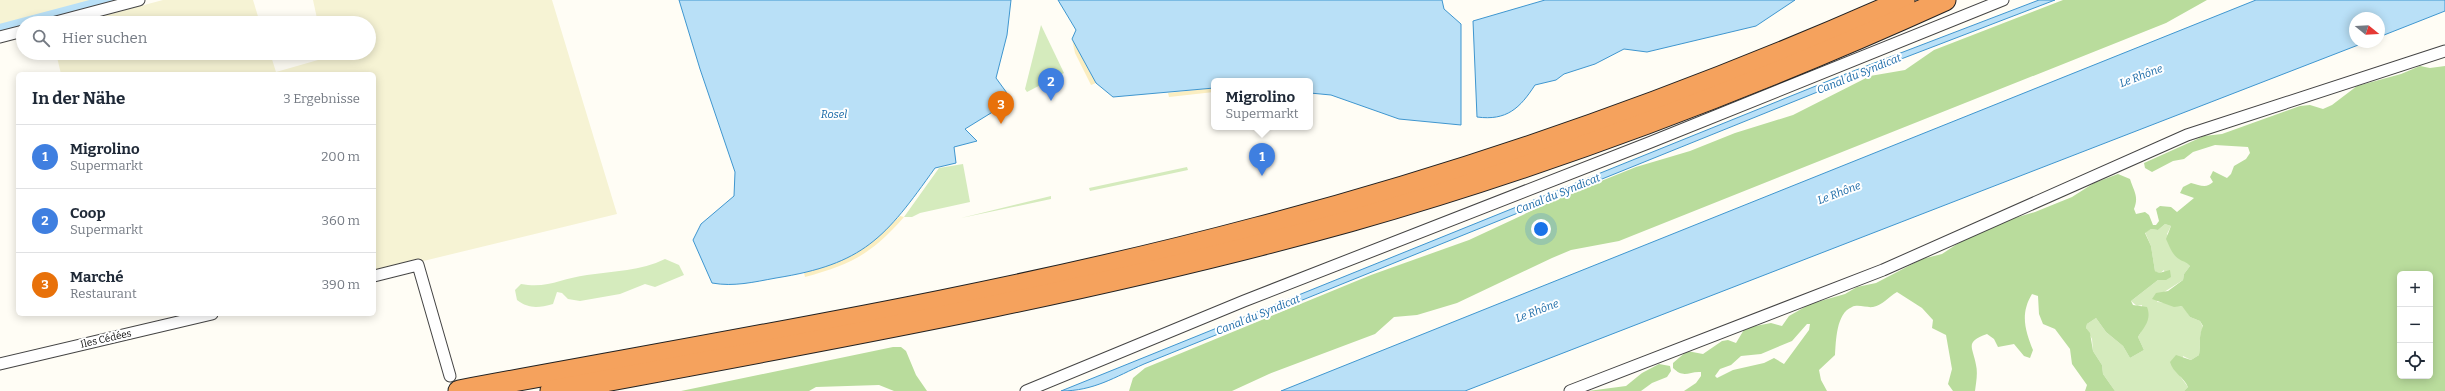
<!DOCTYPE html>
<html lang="de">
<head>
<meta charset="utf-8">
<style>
  :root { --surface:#fff; --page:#f2f2f3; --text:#1f2937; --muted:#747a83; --line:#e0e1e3; --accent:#c4262e }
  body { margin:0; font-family:Bitter,serif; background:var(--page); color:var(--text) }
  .controls { position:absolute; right:12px; bottom:12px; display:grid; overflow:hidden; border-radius:6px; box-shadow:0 2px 10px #0003 }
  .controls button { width:36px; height:36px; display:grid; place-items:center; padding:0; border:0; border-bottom:1px solid var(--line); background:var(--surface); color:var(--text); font:20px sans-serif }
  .compass { position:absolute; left:2349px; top:12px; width:36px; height:36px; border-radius:50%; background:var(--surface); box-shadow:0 2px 10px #0003; rotate:108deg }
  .you { position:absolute; left:1541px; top:229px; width:14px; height:14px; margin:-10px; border:3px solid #fff; border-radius:50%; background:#1a73e8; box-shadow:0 0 0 6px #1a73e833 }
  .badge { display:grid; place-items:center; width:26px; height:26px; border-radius:50%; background:var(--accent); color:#fff; font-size:13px; font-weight:700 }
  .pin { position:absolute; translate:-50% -33px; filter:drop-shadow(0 1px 2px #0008) }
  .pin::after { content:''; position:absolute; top:21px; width:14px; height:12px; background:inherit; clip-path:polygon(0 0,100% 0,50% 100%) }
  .popup { position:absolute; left:1211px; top:78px; width:102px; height:52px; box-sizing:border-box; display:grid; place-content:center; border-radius:6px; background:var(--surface); filter:drop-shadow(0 1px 3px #0005); font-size:13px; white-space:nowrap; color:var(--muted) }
  .popup b { font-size:15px; color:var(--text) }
  .popup::after { content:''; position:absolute; left:50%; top:100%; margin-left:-8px; border:8px solid transparent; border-top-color:var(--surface) }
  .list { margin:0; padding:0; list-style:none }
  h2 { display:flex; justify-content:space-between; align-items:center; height:52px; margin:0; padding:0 16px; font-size:17px }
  h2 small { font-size:13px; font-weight:400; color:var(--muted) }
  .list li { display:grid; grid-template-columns:26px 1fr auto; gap:12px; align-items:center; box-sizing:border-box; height:64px; padding:0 16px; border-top:1px solid var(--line) }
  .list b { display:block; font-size:15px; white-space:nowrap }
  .list p { margin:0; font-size:13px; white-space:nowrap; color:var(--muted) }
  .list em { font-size:13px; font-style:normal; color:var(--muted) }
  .icon { flex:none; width:22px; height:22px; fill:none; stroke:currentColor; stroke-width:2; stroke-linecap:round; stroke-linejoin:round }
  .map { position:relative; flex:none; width:2445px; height:391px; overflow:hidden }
  .search { position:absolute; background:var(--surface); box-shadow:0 2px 10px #0003; left:16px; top:16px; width:360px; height:44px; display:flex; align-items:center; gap:10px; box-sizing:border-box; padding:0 14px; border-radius:22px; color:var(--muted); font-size:15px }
  .panel { position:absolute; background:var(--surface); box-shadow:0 2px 10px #0003; left:16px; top:72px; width:360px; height:244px; border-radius:6px }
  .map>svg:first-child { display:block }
  .farmland { fill:#f6f3d4 }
  .green { fill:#d5ebbd }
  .forest { fill:#b9dc9c; fill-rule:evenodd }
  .sand { fill:#fbeec1 }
  .water { fill:#b9e0f7; stroke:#3f96cf }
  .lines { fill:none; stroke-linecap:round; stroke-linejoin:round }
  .canal { stroke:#b9e0f7; stroke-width:10 }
  .minor-casing { stroke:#444; stroke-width:13 }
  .motorway-casing { stroke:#222; stroke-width:23 }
  .minor { stroke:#fff; stroke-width:11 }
  .motorway { stroke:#f5a25d; stroke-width:21 }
  .labels { text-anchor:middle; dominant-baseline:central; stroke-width:4; stroke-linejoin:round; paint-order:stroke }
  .street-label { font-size:10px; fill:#111; stroke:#fff }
  .water-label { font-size:11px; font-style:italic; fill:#1768a6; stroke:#fff }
</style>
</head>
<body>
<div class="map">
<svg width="2445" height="391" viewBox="0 0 2445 391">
  <rect width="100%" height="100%" fill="#fffdf5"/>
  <g class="farmland">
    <path d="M0 0H109L0 29Z"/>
    <path d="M163 0H253L260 23H76Z"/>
    <path d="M313 0H552L617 214 374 273V74H61L56 53H270L276 72 325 58V53H369V23H318Z"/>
  </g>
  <g class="green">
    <path d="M1041 25 1064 73 1027 92 1025 89Z"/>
    <path d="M963 164 970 202 920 213 912 217H904L939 168Z"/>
    <path d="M1187 167 1188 170 1090 191 1089 188Z"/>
    <path d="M1051 196V199L961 218Z"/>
    <path d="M2165 224 2171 226 2167 234 2190 266 2184 274 2183 280 2161 294 2157 302C2167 302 2173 307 2183 306L2190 317 2200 321 2203 327C2198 336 2201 345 2199 355L2191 360 2183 356 2180 376 2188 387 2184 391H2115L2103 374 2102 365 2093 351 2092 339 2086 328 2087 324 2096 318 2106 332 2123 346 2130 358 2144 350 2138 337 2141 332 2142 305 2137 306 2131 301 2158 280H2166L2164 270 2159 274 2155 271 2151 246 2145 232 2151 229 2158 230Z"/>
    <path d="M665 259 679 265 684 275 655 287 645 284 620 294 580 301 568 299 562 293 557 292 553 304C538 308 529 309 517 300L515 290 521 284C548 289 562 278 587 275 614 271 641 271 665 259Z"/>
  </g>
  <g class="forest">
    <path d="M2063 0H2207L2166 23 1634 235 1619 241 1571 250 1552 258 1457 303 1417 315 1394 317 1375 334 1269 374 1232 391H1129L1133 378 1145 368 1371 275 1469 240 1559 198 1636 167 1690 151 1735 133 1793 115 1870 76 1905 70 1934 50Z"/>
    <path d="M2420 66 2430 68 2445 66V391H2184L2188 387C2184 377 2173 373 2170 362L2176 355 2191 360 2199 355C2201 345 2198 336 2203 326L2200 321 2190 317 2182 306 2174 307 2152 299 2156 293 2168 291 2183 280 2184 274 2190 266C2186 261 2183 262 2179 259 2172 255 2169 245 2166 239L2171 226 2165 224 2158 230 2151 229 2145 233 2151 246 2155 271 2159 273 2170 270 2171 277 2166 280H2158L2131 301 2133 305 2147 307C2152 320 2144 327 2138 337L2144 350 2130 358 2123 346 2106 332 2096 318 2087 324 2086 328 2090 333 2093 351 2102 365 2103 374 2115 391H2085L2087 385 2072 364 2070 349 2055 329 2043 324 2039 314 2038 296 2032 294C2020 314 2025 330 2033 350L2030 358 2024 356 2014 344 1998 347 1994 339 1987 334C1964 342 1973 347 1976 365 1978 373 1976 383 1975 391H1953L1948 384 1952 369 1946 335 1932 328 1933 320 1922 308 1897 292C1888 297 1883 305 1873 307 1867 308 1858 304 1852 307 1836 313 1836 342 1835 355L1819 370 1821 380 1827 391H1684L1696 383 1701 376V372C1689 371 1684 379 1673 368V363L1687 351 1703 354 1722 341 1728 340 1736 343 1745 328 1771 323 1782 326 1789 316 1810 304 1845 294 1857 287 1876 283 1922 259 1942 254 1981 228 2035 212 2072 197 2094 183 2118 174 2130 179C2134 192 2139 196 2134 209L2136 214 2145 212 2149 215 2153 225H2156L2159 221 2156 209 2160 206 2171 207 2177 212 2194 198 2180 193 2183 187 2191 183C2200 185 2206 189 2213 182L2210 177 2213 171 2227 178 2231 174 2234 166 2246 159 2250 153 2248 147 2215 145 2193 152 2184 159 2173 161 2152 172 2145 168 2144 163 2204 136 2222 134 2300 106 2310 105 2323 109 2332 105 2357 86 2401 74ZM2400 274H2430V376H2400ZM1807 324H1810L1809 330 1784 364 1774 358 1764 363 1733 370 1717 378 1715 376 1720 369 1731 365 1741 356 1761 354 1792 341Z"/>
    <path d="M893 347H901L906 351 916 375 927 391H894L879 385 816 387 809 391H681Z"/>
    <path d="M1659 364 1670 366 1671 371 1667 377 1652 383 1641 391H1588L1626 386 1642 373Z"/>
  </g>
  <g class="sand">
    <path d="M1072 39 1096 83 1091 85 1075 53Z"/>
    <path d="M1214 88V92L1169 97 1168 93Z"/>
    <path d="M900 216 904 217C871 254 853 264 805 277L804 273C851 258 865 250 900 216Z"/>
  </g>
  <g class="water">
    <path d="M679 0H1011L1007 35 996 78 1012 100 965 129 977 141 954 147 956 163 935 168C885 238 864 264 776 278 754 282 734 287 712 283L693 240 701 224 734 196 735 172 700 69Z"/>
    <path d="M1058 0H1442L1444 9 1461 24V125L1399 119 1331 95 1310 93V81H1214V88L1113 97 1096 83 1072 39 1076 30Z"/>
    <path d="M1545 0H1795L1756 26 1647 52 1624 49 1595 64 1564 74 1556 80 1535 85C1520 108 1507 121 1477 117L1473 21Z"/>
    <path d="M2039 0H2055L1862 74 1144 364C1115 377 1094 391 1061 391L1843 75Z"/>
    <path d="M2256 0H2445V11L2379 37V18H2355V42H2366L1465 391H1281Z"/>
  </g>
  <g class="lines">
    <path class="canal" d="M0 29 109 0"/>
    <g class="minor-casing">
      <g id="minor">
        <path d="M52 23 139 0"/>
        <path d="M0 37 23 31"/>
        <path d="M374 276 418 265 450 376"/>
        <path d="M0 364 212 314"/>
        <path d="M1026 391 1244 301 1651 142 2003 0"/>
        <path d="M1570 391 1883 270 2187 135 2445 51"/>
      </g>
    </g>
    <g class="motorway-casing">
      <g id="motorway">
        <path d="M459 391C726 341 995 298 1257 228 1479 170 1695 93 1904 0"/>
        <path d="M551 391C819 341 1088 294 1350 221 1554 163 1753 87 1945 0"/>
      </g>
    </g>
    <use href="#minor" class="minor"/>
    <use href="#motorway" class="motorway"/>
  </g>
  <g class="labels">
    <g class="street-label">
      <text transform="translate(106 339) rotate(-13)">Iles Cédées</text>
    </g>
    <g class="water-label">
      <text transform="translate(1859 74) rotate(-22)">Canal du Syndicat</text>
      <text transform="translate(2141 76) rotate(-21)">Le Rhône</text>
      <text x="834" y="114">Rosel</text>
      <text transform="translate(1839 193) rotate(-21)">Le Rhône</text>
      <text transform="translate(1558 194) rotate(-22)">Canal du Syndicat</text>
      <text transform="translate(1537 311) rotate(-21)">Le Rhône</text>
      <text transform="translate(1258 315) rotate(-22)">Canal du Syndicat</text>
    </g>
  </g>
</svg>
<div class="controls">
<button>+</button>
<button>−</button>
<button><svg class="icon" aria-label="locate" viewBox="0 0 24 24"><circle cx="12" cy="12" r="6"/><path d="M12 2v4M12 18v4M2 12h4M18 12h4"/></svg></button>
</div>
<svg class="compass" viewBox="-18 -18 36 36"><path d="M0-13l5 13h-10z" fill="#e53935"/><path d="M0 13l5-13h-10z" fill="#747a83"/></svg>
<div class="you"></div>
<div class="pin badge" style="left:1262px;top:176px;background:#3f7fe0">1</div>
<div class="popup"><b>Migrolino</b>Supermarkt</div>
<div class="pin badge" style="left:1051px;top:101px;background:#3f7fe0">2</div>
<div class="pin badge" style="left:1001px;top:124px;background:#e8710a">3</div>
<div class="search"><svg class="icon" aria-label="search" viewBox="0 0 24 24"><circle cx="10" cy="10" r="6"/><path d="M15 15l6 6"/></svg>Hier suchen</div>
<section class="panel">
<h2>In der Nähe<small>3 Ergebnisse</small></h2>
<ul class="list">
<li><span class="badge" style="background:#3f7fe0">1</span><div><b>Migrolino</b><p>Supermarkt</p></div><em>200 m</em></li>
<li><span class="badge" style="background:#3f7fe0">2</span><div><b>Coop</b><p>Supermarkt</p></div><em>360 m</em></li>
<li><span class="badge" style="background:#e8710a">3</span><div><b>Marché</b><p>Restaurant</p></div><em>390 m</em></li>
</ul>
</section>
</div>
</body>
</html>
